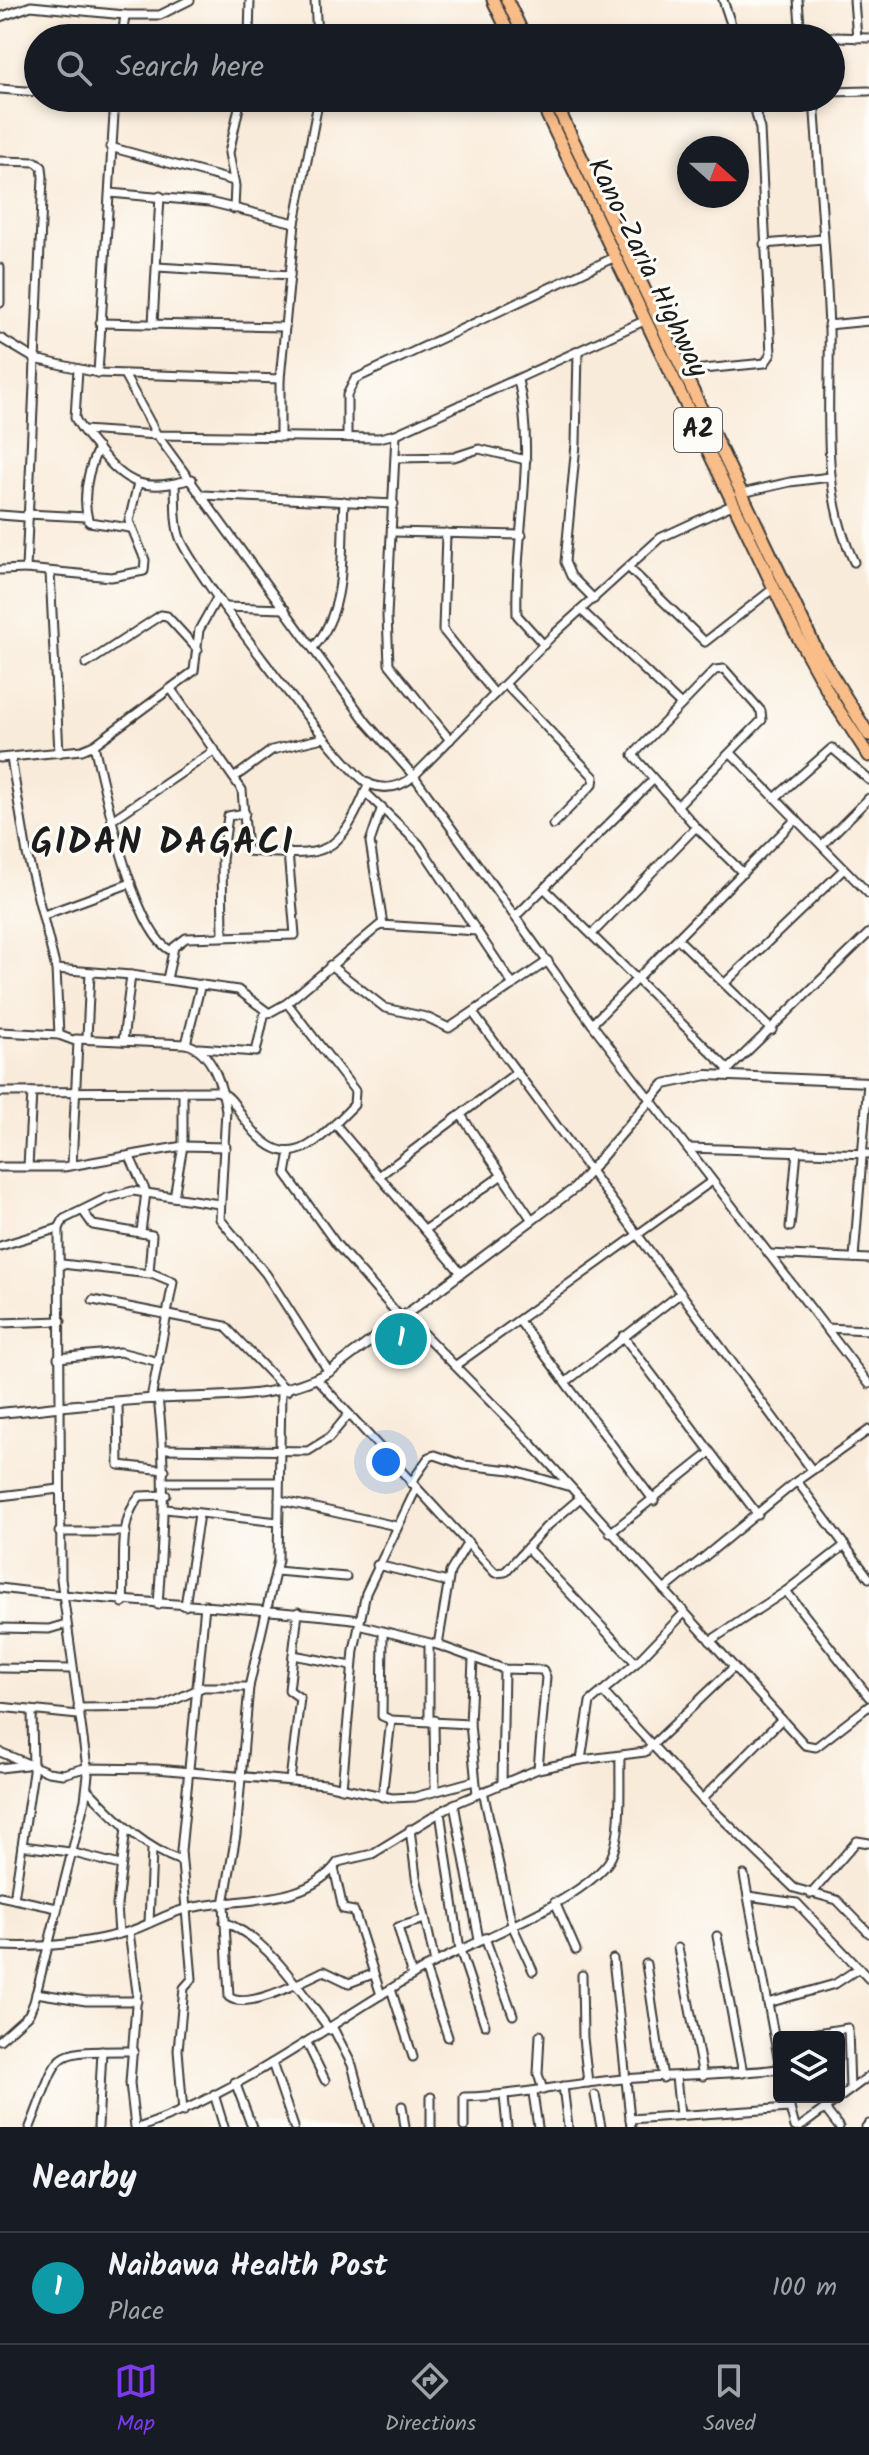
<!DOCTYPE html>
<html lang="en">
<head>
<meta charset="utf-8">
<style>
  :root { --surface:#171b24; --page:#20242c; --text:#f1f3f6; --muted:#9ea1a6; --line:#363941; --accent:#7c3aed }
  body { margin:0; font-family:Kalam,sans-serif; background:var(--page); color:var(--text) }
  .controls { position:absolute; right:24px; bottom:24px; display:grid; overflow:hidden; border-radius:8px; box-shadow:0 4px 12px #0003 }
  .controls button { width:72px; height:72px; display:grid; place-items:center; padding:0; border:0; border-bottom:2px solid var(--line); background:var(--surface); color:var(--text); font:40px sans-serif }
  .compass { position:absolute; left:677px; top:136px; width:72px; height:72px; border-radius:50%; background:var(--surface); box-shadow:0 4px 12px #0003; rotate:111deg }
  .you { position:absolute; left:386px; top:1462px; width:28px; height:28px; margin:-20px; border:6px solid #fff; border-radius:50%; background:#1a73e8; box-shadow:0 0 0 12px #1a73e833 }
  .badge { display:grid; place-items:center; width:52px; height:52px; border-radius:50%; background:var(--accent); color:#fff; font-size:26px; font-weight:700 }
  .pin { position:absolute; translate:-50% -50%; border:4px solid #fff; box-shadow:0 2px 8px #0006 }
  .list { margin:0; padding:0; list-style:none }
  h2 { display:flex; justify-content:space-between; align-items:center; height:104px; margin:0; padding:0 32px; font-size:34px }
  h2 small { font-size:26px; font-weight:400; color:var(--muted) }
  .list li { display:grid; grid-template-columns:52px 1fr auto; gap:24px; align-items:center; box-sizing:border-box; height:112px; padding:0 32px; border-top:2px solid var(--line) }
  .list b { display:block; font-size:30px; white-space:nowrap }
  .list p { margin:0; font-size:26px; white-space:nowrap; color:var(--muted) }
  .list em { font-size:26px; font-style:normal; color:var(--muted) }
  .icon { flex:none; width:44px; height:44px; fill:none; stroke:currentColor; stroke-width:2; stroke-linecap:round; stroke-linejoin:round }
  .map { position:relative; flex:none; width:869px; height:2127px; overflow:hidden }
  .search { position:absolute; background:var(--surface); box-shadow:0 4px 12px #0003; left:24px; right:24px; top:24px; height:88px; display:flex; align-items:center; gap:20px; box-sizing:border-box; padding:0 28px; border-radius:44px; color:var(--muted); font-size:30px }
  .sheet { height:216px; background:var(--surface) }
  nav { display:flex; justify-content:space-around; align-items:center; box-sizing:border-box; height:112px; border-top:2px solid var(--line); background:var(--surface); font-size:22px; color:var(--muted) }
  nav a { display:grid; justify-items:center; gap:4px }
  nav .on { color:var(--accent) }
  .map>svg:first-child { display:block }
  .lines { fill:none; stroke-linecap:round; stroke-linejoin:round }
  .minor-casing { stroke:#3d3b38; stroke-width:11 }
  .tertiary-casing { stroke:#3d3b38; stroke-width:12 }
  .trunk-casing { stroke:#3d3b38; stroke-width:15 }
  .minor { stroke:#fff; stroke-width:7 }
  .tertiary { stroke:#fff; stroke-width:8 }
  .trunk { stroke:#f8bd89; stroke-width:11 }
  .labels { text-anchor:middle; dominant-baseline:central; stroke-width:6; stroke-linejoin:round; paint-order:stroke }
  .shield { fill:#fdfcf7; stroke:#605f5e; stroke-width:2 }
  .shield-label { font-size:26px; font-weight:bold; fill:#1c1c1c }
  .street-label { font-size:28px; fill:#1c1c1c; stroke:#fdfcf7 }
  .district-label { font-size:36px; font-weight:bold; letter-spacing:2px; fill:#1c1c1c; stroke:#fdfcf7 }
</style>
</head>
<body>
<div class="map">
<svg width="869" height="2127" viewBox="0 0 869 2127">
  <rect width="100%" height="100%" fill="#fdfcf7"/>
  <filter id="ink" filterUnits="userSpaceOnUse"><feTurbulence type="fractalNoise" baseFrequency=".0125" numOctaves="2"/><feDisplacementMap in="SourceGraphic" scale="16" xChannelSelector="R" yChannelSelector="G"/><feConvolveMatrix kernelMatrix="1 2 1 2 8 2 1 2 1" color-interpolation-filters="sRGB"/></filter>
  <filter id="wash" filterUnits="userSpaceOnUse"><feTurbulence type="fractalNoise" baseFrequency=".006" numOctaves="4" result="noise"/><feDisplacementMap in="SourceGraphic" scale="32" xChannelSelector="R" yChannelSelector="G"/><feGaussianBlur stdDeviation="1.8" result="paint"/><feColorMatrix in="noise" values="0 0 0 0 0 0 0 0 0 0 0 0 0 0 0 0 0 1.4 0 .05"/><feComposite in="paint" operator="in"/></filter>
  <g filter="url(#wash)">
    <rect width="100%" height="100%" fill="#f9ebda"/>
  </g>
  <g filter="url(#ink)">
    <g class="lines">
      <g class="minor-casing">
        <g id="minor">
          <path d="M315 0 317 38"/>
          <path d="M723 0 735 36"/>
          <path d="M798 0 801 37"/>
          <path d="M854 0 857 38"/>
          <path d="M0 17 31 6 125 15"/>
          <path d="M122 38 125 15H160L190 0"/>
          <path d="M249 38 250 0"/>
          <path d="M722 38 735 34 869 38"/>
          <path d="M0 89 38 92"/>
          <path d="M831 92 869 91"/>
          <path d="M274 98 319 101"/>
          <path d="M814 98C819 175 826 252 829 329 831 406 819 490 854 562"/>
          <path d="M110 147 234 181"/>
          <path d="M0 161 36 162 42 167 43 177 26 569 0 570"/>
          <path d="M110 193 209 202 295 223"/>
          <path d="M234 209 235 186 229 153 241 98"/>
          <path d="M764 244 823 239"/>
          <path d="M157 267 290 275"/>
          <path d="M0 268V303"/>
          <path d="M100 323 285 327"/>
          <path d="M153 324 160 196"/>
          <path d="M828 325 869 321"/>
          <path d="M0 338 35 359 98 373 280 379"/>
          <path d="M578 352 576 444 565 562 571 576 594 599"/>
          <path d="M78 369 75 418C80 429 90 439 98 449 128 486 144 492 192 479"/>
          <path d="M683 371 765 363 771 354 760 129 752 98"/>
          <path d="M98 373 115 98"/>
          <path d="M125 376 157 435 367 723 414 776 592 1024 869 1384"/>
          <path d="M518 380C537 458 514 536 517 615L544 645"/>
          <path d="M83 430 157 435 379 438 396 434 646 320"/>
          <path d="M396 434 387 616 389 664 450 740"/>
          <path d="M280 437V379L295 223 319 98"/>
          <path d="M347 437V395L355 379 615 257"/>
          <path d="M98 448C88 471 81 498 89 522L130 528"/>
          <path d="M397 458 454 457 479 449 526 460"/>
          <path d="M175 484C176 501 174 522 180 538 191 569 345 773 369 784 387 791 401 787 414 776L552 636 660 538 734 504"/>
          <path d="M742 493 790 482 830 477"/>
          <path d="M203 495 394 504"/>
          <path d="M27 514 87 517"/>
          <path d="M0 515 26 517"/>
          <path d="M393 532 522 535"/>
          <path d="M446 533 443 630 495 694"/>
          <path d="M629 568 705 642 774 588"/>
          <path d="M26 569 111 577 144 571 145 560 129 521 138 483"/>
          <path d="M50 572 59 753"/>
          <path d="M224 607 285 609"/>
          <path d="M581 610 681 705"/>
          <path d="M313 648C348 609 341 551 344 501"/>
          <path d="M86 664 161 615 167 616 198 650"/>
          <path d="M505 684 594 777 593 784 553 825"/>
          <path d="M171 689 242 790 247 851C326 857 338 859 369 783"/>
          <path d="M94 745C104 787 134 936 172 951"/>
          <path d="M731 753 869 894"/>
          <path d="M0 758 82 750 94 745 194 671 199 630 217 598"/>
          <path d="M11 758 27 854 56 969 59 1035"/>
          <path d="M235 777 272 750 323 738"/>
          <path d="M365 792 419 844 513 985"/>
          <path d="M775 798 832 748 869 780"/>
          <path d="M677 806 762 720 761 711 724 669 715 670 633 755 696 827 743 873"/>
          <path d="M382 807 370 842 383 925"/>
          <path d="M112 820 215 750"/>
          <path d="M822 845 869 798"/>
          <path d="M545 889 729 1070"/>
          <path d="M44 915 131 883"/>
          <path d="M516 916 653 780"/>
          <path d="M593 933 696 827"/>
          <path d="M223 936 222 860 228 816 245 813"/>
          <path d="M678 939 772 1030"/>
          <path d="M330 965 385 1008 426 1017 449 1028 548 961"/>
          <path d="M56 969 131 975 238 990 269 1013 287 1003 380 925 477 931"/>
          <path d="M167 979 174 947 186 938 295 935 288 852"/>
          <path d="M725 983 844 869"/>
          <path d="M473 1013 812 1470"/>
          <path d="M592 1024 796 819"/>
          <path d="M0 1032 59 1035 78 1042 72 1165"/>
          <path d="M76 1039 186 1044C212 1050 222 1086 226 1110L220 1219 266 1274 329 1372"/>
          <path d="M87 1039 90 972"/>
          <path d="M123 1041 131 975"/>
          <path d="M186 1044 201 984"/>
          <path d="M199 1048 256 1052 265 1012"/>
          <path d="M727 1071 869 933"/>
          <path d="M0 1092 216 1091C230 1094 235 1105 242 1116 286 1180 313 1146 354 1105L355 1091 287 1003"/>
          <path d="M461 1115 532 1220"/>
          <path d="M335 1124 461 1273"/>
          <path d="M688 1148 869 1154"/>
          <path d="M290 1152 286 1174 337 1245 401 1318"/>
          <path d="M130 1157 146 1192 141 1232"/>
          <path d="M0 1167H64L183 1146 226 1147"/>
          <path d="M28 1167 32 1092"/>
          <path d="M379 1176 516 1073"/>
          <path d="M174 1197 183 1146V1091"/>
          <path d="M83 1211 93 1225 152 1235 149 1272 173 1282 151 1399"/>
          <path d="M790 1227 797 1151"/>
          <path d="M425 1230 502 1175"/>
          <path d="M0 1246 59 1228"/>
          <path d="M769 1254 869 1259"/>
          <path d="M854 1258 868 1082"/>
          <path d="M62 1264 150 1274"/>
          <path d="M93 1300 225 1326 287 1391"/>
          <path d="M405 1315 530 1442 805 1745 816 1747 869 1706"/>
          <path d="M520 1322 654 1501"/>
          <path d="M0 1323 61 1321"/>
          <path d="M826 1328 869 1330"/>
          <path d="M623 1336 758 1515"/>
          <path d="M58 1358 120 1352 159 1362"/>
          <path d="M456 1365 712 1181"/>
          <path d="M317 1379 495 1573 505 1572 545 1528 579 1499"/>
          <path d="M566 1382 681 1293"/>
          <path d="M281 1392 278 1560 249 1687 236 1835 224 1904 229 1997C248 2011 304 1980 324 1971L349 1983 373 1974"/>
          <path d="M118 1402 119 1465 165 1470"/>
          <path d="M165 1449 308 1451 329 1438 349 1414"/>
          <path d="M797 1481 869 1578"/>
          <path d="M166 1482H278"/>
          <path d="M411 1483 429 1457 435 1455 464 1465 511 1470 567 1486"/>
          <path d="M0 1496 59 1489"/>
          <path d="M279 1500 396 1526"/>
          <path d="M166 1509 278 1522"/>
          <path d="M59 1532H126"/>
          <path d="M610 1533 710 1453"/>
          <path d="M527 1548 636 1663"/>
          <path d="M377 1565 448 1582"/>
          <path d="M276 1571 346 1577"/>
          <path d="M0 1588C120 1604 240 1605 359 1620"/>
          <path d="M664 1590 797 1481 869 1430"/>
          <path d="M786 1591 869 1697"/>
          <path d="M123 1603C126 1570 116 1522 140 1496L166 1495"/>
          <path d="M158 1605C163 1535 167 1469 158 1398"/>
          <path d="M185 1606 199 1514"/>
          <path d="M359 1625 438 1645 504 1669 543 1670 546 1677 538 1769"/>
          <path d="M0 1628 49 1629 66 1624"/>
          <path d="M383 1633 382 1716 391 1720"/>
          <path d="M710 1641 786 1591 845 1545"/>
          <path d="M438 1645 450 1572 468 1542"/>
          <path d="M293 1655 352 1666"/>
          <path d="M473 1660 470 1724 477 1794"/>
          <path d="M0 1668 72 1669"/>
          <path d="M604 1693 702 1799 794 1888 837 1900 869 1933"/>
          <path d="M0 1707 78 1715"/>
          <path d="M78 1708 159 1707 203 1687H249"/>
          <path d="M429 1719V1643"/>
          <path d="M434 1720 435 1791"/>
          <path d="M0 1752 48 1772 63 1774 85 1768 157 1769 325 1784 392 1798 415 1797 474 1781"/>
          <path d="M581 1760 590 1702 636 1663 684 1613"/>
          <path d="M0 1768 26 1765"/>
          <path d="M290 1780 300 1698 289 1690 298 1612"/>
          <path d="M502 1783 504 1669"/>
          <path d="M342 1788 354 1650 366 1593 416 1489"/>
          <path d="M87 1789C118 1820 139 1845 181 1861"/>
          <path d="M483 1791 512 1925 533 1971"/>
          <path d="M382 1797 391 1720 470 1724"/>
          <path d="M702 1799 781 1720"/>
          <path d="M454 1804 479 1940"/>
          <path d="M440 1812 460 1950 485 2025"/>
          <path d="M410 1829 416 1877 435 1963"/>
          <path d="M22 1846 70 1852 120 1865"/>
          <path d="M334 1868 343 1909 354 1911 381 1995"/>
          <path d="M744 1875 779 2062"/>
          <path d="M811 1894 857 1841 869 1843"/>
          <path d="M0 1896 57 1908"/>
          <path d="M748 1896 797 1903 869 1979"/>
          <path d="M14 1899 33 1772 32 1711"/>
          <path d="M555 1902 576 1950"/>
          <path d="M224 1922C269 1939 301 1992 330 2030"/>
          <path d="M149 1923 152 1850"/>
          <path d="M129 1932 137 1992 130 2083 135 2127"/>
          <path d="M119 1934 117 1905 126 1828"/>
          <path d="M717 1936 743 2073"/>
          <path d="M485 1938 513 2015"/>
          <path d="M0 1946C44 1948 85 1944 127 1932 148 1926 168 1912 190 1908 238 1897 306 1907 338 1862L372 1854 454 1804 538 1769 581 1760 645 1752 734 1667"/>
          <path d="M678 1948 703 2076"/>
          <path d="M613 1959 631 2127"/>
          <path d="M646 1964 663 2078"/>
          <path d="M425 1968 448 2037"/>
          <path d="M582 1975 583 2038 588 2083"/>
          <path d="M412 1976 398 1927 425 1919"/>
          <path d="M391 1989 413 2057"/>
          <path d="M36 1993 86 2001H137"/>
          <path d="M768 2003 835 1984 859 1968"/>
          <path d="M333 2028 352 2065 369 2127"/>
          <path d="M540 2035 538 2074 543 2090"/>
          <path d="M792 2037 848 2028 850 2090"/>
          <path d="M0 2040 29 2014 34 2002 85 1800 88 1775 61 1579 59 1228 64 1219 107 1198 133 1191 219 1204"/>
          <path d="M307 2043 325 2080"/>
          <path d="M272 2063 294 2127"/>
          <path d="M676 2077 680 2115"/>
          <path d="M235 2082 252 2127"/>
          <path d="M563 2086 568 2127"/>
          <path d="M533 2093 538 2127"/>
          <path d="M214 2094 224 2127"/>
          <path d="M595 2095 601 2127"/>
          <path d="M504 2096 507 2127"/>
          <path d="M431 2097V2127"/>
          <path d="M787 2097 795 2127"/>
          <path d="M402 2106 405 2127"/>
          <path d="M826 2110 839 2127"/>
          <path d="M183 2112 178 2050 184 1988 192 1979 181 1851 205 1605"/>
          <path d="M630 2119 790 2108"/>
          <path d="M30 2127C62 2048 46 2051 134 2051"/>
          <path d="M98 2127 102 2051"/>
          <path d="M141 2127C243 2091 329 2024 422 1970 471 1941 572 1907 607 1864 624 1843 619 1785 620 1757"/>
          <path d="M464 2127V2097C519 2096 570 2083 624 2079 676 2074 727 2075 779 2069"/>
          <path d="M800 2127 869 2076"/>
          <path d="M866 2127 869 2124"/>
        </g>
      </g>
      <g class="tertiary-casing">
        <path id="tertiary" d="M0 1413C49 1408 98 1402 148 1399 209 1395 274 1402 329 1372L575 1188 664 1084 707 1075 869 1082"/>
      </g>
      <g class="trunk-casing">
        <g id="trunk">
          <path d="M493 0 511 38"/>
          <path d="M507 0 525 38"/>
          <path d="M539 98 794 630 833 701 869 756"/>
          <path d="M553 98 817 651 869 735"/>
        </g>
      </g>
      <use href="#minor" class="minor"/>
      <use href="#tertiary" class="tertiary"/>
      <use href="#trunk" class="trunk"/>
    </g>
  </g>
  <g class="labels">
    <rect class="shield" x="674" y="408" width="48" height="44" rx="6"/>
    <g class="shield-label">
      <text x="698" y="430">A2</text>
    </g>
    <g class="street-label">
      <text transform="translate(647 268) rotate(64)">Kano-Zaria Highway</text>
    </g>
    <g class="district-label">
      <text x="163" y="843">GIDAN DAGACI</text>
    </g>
  </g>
</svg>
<div class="controls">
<button><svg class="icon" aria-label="layers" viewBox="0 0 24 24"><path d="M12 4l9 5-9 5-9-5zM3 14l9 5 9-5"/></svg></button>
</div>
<svg class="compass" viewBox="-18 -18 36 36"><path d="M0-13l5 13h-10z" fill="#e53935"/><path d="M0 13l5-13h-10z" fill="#9ea1a6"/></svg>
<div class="you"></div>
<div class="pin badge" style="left:401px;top:1339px;background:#0f9aa8">1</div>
<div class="search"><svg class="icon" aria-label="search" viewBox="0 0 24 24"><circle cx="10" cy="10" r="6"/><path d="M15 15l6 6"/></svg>Search here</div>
</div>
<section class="sheet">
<h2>Nearby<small></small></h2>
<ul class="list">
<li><span class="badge" style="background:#0f9aa8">1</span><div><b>Naibawa Health Post</b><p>Place</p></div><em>100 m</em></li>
</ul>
</section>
<nav>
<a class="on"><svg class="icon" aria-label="map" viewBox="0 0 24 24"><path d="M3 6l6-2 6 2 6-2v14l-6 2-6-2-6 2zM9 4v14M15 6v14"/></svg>Map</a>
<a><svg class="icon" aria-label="directions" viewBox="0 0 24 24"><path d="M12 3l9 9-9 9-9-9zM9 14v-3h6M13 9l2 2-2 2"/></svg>Directions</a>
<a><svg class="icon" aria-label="saved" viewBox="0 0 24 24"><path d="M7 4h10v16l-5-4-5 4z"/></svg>Saved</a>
</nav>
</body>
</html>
